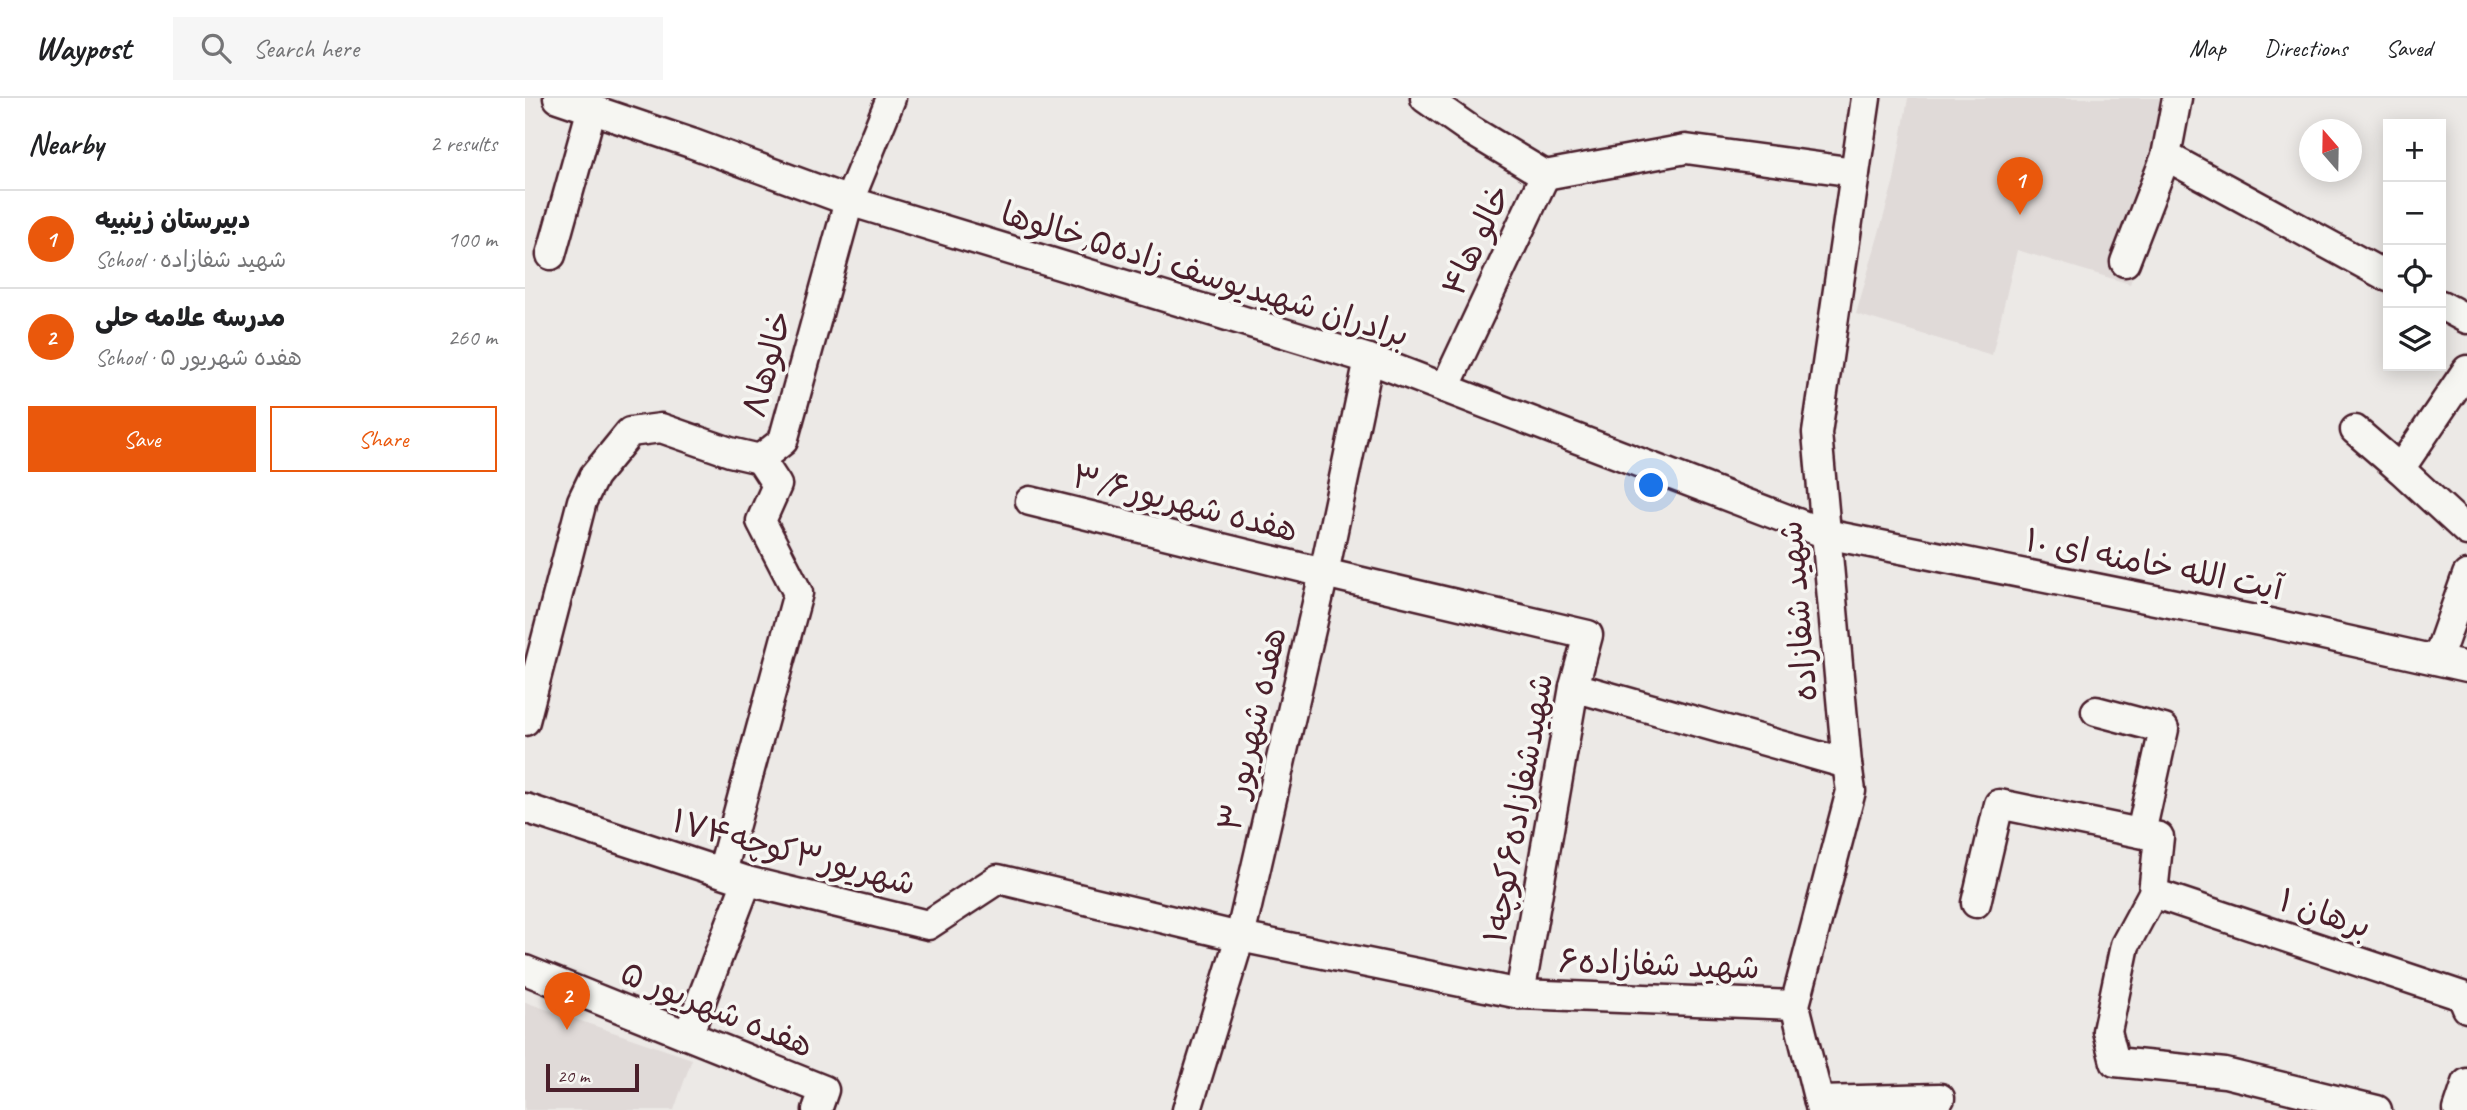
<!DOCTYPE html>
<html lang="en">
<head>
<meta charset="utf-8">
<style>
  :root { --surface:#fff; --page:#f6f6f6; --text:#202124; --muted:#757577; --line:#e0e0e0; --accent:#ea580c }
  body { margin:0; font-family:Caveat,"Playpen Sans Arabic",sans-serif; background:var(--page); color:var(--text) }
  .controls { position:absolute; right:21px; top:21px; display:grid; overflow:hidden; border-radius:0px; box-shadow:0 4px 18px #0003 }
  .controls button { width:63px; height:63px; display:grid; place-items:center; padding:0; border:0; border-bottom:2px solid var(--line); background:var(--surface); color:var(--text); font:35px sans-serif }
  .compass { position:absolute; left:1774px; top:21px; width:63px; height:63px; border-radius:50%; background:var(--surface); box-shadow:0 4px 18px #0003; rotate:340deg }
  .scale { position:absolute; left:21px; bottom:18px; width:93px; box-sizing:border-box; padding-left:7px; border:4px solid #4a1f2b; border-top:0; font-size:19px; line-height:24px; white-space:nowrap; color:#4a1f2b; -webkit-text-stroke:5px #f6f6f2; paint-order:stroke }
  .you { position:absolute; left:1127px; top:388px; width:24px; height:24px; margin:-18px; border:5px solid #fff; border-radius:50%; background:#1a73e8; box-shadow:0 0 0 10px #1a73e833 }
  .badge { display:grid; place-items:center; width:46px; height:46px; border-radius:50%; background:var(--accent); color:#fff; font-size:23px; font-weight:700 }
  .pin { position:absolute; translate:-50% -58px; filter:drop-shadow(0 2px 4px #0008) }
  .pin::after { content:''; position:absolute; top:37px; width:24px; height:21px; background:inherit; clip-path:polygon(0 0,100% 0,50% 100%) }
  .list { margin:0; padding:0; list-style:none }
  h2 { display:flex; justify-content:space-between; align-items:center; height:91px; margin:0; padding:0 28px; font-size:30px }
  h2 small { font-size:23px; font-weight:400; color:var(--muted) }
  .list li { display:grid; grid-template-columns:46px 1fr auto; gap:21px; align-items:center; box-sizing:border-box; height:98px; padding:0 28px; border-top:2px solid var(--line) }
  .list b { display:block; font-size:26px; white-space:nowrap }
  .list p { margin:0; font-size:23px; white-space:nowrap; color:var(--muted) }
  .list em { font-size:23px; font-style:normal; color:var(--muted) }
  .actions { display:flex; gap:14px; padding:21px 28px }
  .actions a { flex:1; padding:16px 0; border:2px solid var(--accent); border-radius:0px; text-align:center; font-size:24px; color:var(--accent) }
  .actions .main { background:var(--accent); color:#fff }
  .icon { flex:none; width:38px; height:38px; fill:none; stroke:currentColor; stroke-width:2; stroke-linecap:round; stroke-linejoin:round }
  .map { position:relative; flex:none; width:1942px; height:1012px; overflow:hidden }
  header { display:flex; align-items:center; gap:42px; box-sizing:border-box; height:98px; padding:0 35px; background:var(--surface); border-bottom:2px solid var(--line) }
  header strong { font-size:33px }
  nav { display:flex; gap:38px; margin-inline-start:auto; font-size:24px }
  .search { width:490px; height:63px; background:var(--page); display:flex; align-items:center; gap:18px; box-sizing:border-box; padding:0 24px; border-radius:0px; color:var(--muted); font-size:26px }
  main { display:flex }
  aside { flex:1; background:var(--surface) }
  .map>svg:first-child { display:block }
  .built { fill:#e0dad8 }
  .lines { fill:none; stroke-linecap:round; stroke-linejoin:round }
  .street-casing { stroke:#4a1f2b; stroke-width:33 }
  .street { stroke:#f6f6f2; stroke-width:28 }
  .labels { text-anchor:middle; dominant-baseline:central; stroke-width:7; stroke-linejoin:round; paint-order:stroke }
  .street-label { font-size:33px; fill:#4a1f2b; stroke:#f6f6f2 }
</style>
</head>
<body>
<header>
<strong>Waypost</strong>
<div class="search"><svg class="icon" aria-label="search" viewBox="0 0 24 24"><circle cx="10" cy="10" r="6"/><path d="M15 15l6 6"/></svg>Search here</div>
<nav><a>Map</a><a>Directions</a><a>Saved</a></nav>
</header>
<main>
<aside>
<h2>Nearby<small>2 results</small></h2>
<ul class="list">
<li><span class="badge">1</span><div><b>دبیرستان زینبیه</b><p>School · شهید شفازاده</p></div><em>100 m</em></li>
<li><span class="badge">2</span><div><b>مدرسه علامه حلی</b><p>School · هفده شهریور ۵</p></div><em>260 m</em></li>
</ul>
<div class="actions"><a class="main">Save</a><a>Share</a></div>
</aside>
<div class="map">
<svg width="1942" height="1012" viewBox="0 0 1942 1012">
  <rect width="100%" height="100%" fill="#ece9e6"/>
  <filter id="ink" filterUnits="userSpaceOnUse"><feTurbulence type="fractalNoise" baseFrequency=".0143" numOctaves="2"/><feDisplacementMap in="SourceGraphic" scale="14" xChannelSelector="R" yChannelSelector="G"/><feConvolveMatrix kernelMatrix="1 2 1 2 8 2 1 2 1" color-interpolation-filters="sRGB"/></filter>
  <g filter="url(#ink)">
    <g class="built">
      <path d="M1383 0H1668L1666 20 1605 186 1492 152 1467 257 1331 216 1369 82Z"/>
      <path d="M0 904 167 961 149 1012H0Z"/>
    </g>
    <g class="lines">
      <g class="street-casing">
        <g id="street">
          <path d="M33 0 166 45 324 103 844 261 1301 436 1740 524 1942 569"/>
          <path d="M900 0 947 33 1020 77 920 290"/>
          <path d="M1652 0 1641 58 1863 179"/>
          <path d="M1020 77 1161 51 1330 74"/>
          <path d="M26 157 67 10"/>
          <path d="M1600 164 1641 58"/>
          <path d="M1916 207 1942 221"/>
          <path d="M1942 272 1875 371 1942 433"/>
          <path d="M1830 332 1875 371"/>
          <path d="M505 403 799 475 1063 537 1049 589 995 896"/>
          <path d="M1912 562 1942 477"/>
          <path d="M1049 589 1322 666"/>
          <path d="M1571 613 1639 631 1616 735"/>
          <path d="M0 623 57 403 69 378 105 334 136 330 205 354 235 361 258 343 324 103 366 0"/>
          <path d="M0 710 222 783 403 827 473 781 715 839 995 896 1270 907"/>
          <path d="M197 774 273 495 236 423 252 387 235 361"/>
          <path d="M1628 795 1937 898 1942 910"/>
          <path d="M1451 805 1474 706 1634 739 1628 795 1600 847 1582 933 1590 964 1700 975 1852 1012"/>
          <path d="M0 872 299 992 292 1012"/>
          <path d="M163 937 222 783"/>
          <path d="M1294 1003 1415 1000"/>
          <path d="M662 1012 715 839 799 475 844 261"/>
          <path d="M1296 1012 1270 907 1326 693 1322 666 1292 335 1341 0"/>
          <path d="M1933 1012 1942 985"/>
        </g>
      </g>
      <use href="#street" class="street"/>
    </g>
  </g>
  <g class="labels">
    <g class="street-label">
      <text transform="translate(951 142) rotate(-65)">خالو ها۴</text>
      <text transform="translate(680 176) rotate(17)">برادران شهیدیوسف زاده۵,خالوها</text>
      <text transform="translate(242 266) rotate(-75)">خالوها۸</text>
      <text transform="translate(660 405) rotate(14)">هفده شهریور۳/۶</text>
      <text transform="translate(1629 466) rotate(11)">آیت الله خامنه ای ۱۰</text>
      <text transform="translate(1273 513) rotate(-95)">شهید شفازاده</text>
      <text transform="translate(727 631) rotate(-77)">هفده شهریور ۳</text>
      <text transform="translate(993 710) rotate(-80)">شهیدشفازاده۶کوچه۱</text>
      <text transform="translate(269 754) rotate(15)">۱۷شهریور۳کوچه۴</text>
      <text transform="translate(1800 815) rotate(18)">برهان ۱</text>
      <text transform="translate(1134 866) rotate(2)">شهید شفازاده۶</text>
      <text transform="translate(192 911) rotate(22)">هفده شهریور ۵</text>
    </g>
  </g>
</svg>
<div class="controls">
<button>+</button>
<button>−</button>
<button><svg class="icon" aria-label="locate" viewBox="0 0 24 24"><circle cx="12" cy="12" r="6"/><path d="M12 2v4M12 18v4M2 12h4M18 12h4"/></svg></button>
<button><svg class="icon" aria-label="layers" viewBox="0 0 24 24"><path d="M12 4l9 5-9 5-9-5zM3 14l9 5 9-5"/></svg></button>
</div>
<svg class="compass" viewBox="-18 -18 36 36"><path d="M0-13l5 13h-10z" fill="#e53935"/><path d="M0 13l5-13h-10z" fill="#757577"/></svg>
<div class="scale">20 m</div>
<div class="you"></div>
<div class="pin badge" style="left:1495px;top:117px">1</div>
<div class="pin badge" style="left:42px;top:932px">2</div>
</div>
</main>
</body>
</html>
